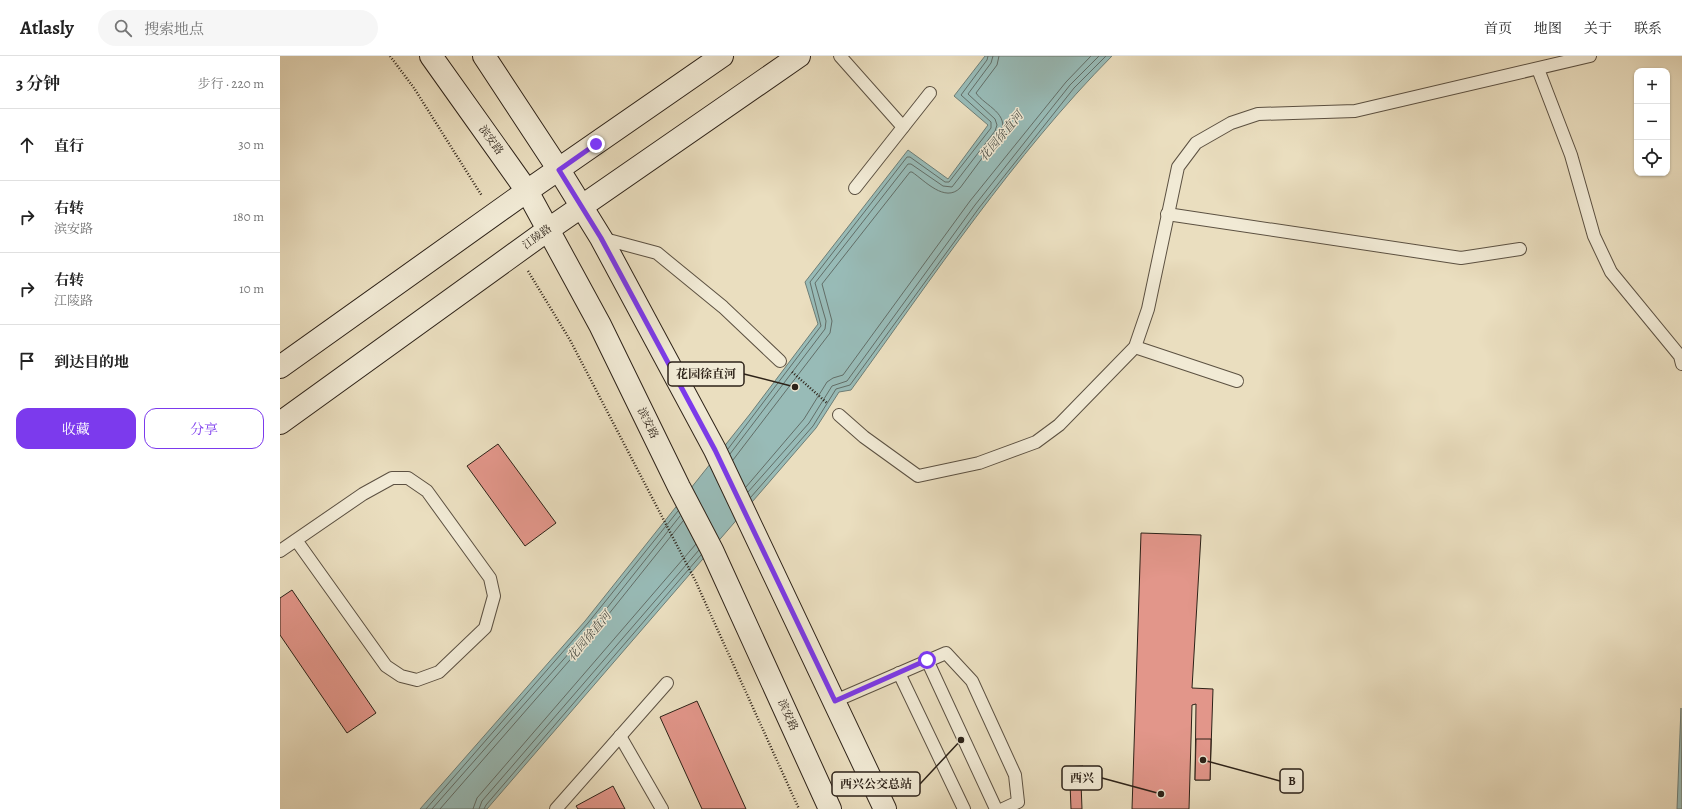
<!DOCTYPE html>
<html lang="zh">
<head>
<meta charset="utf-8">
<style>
  :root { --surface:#fff; --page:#f6f6f6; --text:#222; --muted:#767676; --line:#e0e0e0; --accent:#7c3aed }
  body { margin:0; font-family:Alegreya,"Noto Serif SC",serif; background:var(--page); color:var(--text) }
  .controls { position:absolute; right:12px; top:12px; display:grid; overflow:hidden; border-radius:8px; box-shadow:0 1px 3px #0004 }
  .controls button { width:36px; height:36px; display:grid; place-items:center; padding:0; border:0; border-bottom:1px solid var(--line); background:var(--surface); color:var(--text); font:20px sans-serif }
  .stop { position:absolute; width:12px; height:12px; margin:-9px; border:3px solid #7c3aed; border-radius:50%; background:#fff }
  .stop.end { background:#7c3aed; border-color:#fff; box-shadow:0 1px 4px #0008 }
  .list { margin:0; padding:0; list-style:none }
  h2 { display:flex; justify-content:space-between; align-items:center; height:52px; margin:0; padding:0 16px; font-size:17px }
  h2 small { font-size:13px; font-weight:400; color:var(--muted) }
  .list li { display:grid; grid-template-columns:26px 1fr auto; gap:12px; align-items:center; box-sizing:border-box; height:72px; padding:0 16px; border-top:1px solid var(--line) }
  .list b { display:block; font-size:15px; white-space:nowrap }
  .list p { margin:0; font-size:13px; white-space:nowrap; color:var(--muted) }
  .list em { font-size:13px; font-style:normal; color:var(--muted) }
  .actions { display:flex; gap:8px; padding:12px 16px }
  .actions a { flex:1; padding:9px 0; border:1px solid var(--accent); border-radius:12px; text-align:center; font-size:14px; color:var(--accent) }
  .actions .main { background:var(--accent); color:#fff }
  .icon { flex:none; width:22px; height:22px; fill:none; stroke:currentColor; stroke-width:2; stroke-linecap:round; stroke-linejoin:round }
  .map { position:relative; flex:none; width:1402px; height:753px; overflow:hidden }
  header { display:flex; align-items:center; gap:24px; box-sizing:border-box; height:56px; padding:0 20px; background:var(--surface); border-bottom:1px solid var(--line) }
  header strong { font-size:19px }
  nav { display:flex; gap:22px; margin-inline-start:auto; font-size:14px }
  .search { width:280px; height:36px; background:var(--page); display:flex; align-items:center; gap:10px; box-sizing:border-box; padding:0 14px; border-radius:22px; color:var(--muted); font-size:15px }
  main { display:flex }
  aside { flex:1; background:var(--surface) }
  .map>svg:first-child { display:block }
  .water { fill:#98bbb7; stroke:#6d7e77 }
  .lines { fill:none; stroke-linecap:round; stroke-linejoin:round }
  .shore { stroke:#626e68; stroke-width:1 }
  .building { fill:#e2968a; stroke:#2d2218 }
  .service-casing { stroke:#5c5142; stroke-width:14 }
  .secondary-casing { stroke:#2d2218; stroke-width:24 }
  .path { stroke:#2d2218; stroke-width:2.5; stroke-dasharray:1 2; stroke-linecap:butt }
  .service { stroke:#f1ead5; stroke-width:12 }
  .secondary { stroke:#f1ead5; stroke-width:22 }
  .route { stroke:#7c3aed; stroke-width:5 }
  .labels { text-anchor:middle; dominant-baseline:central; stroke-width:3; stroke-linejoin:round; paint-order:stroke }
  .street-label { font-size:11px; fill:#2d2218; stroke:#f1ead5 }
  .water-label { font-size:12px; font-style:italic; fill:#4d5048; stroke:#f1ead5 }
  .leader { fill:none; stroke:#2d2218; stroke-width:1.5 }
  .callout-dot { fill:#2d2218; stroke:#f1ead5; stroke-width:1.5 }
  .callout { fill:#f1ead5; stroke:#2d2218; stroke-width:1.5 }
  .callout-label { font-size:12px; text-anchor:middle; font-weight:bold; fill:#2d2218 }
</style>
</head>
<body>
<header>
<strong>Atlasly</strong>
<div class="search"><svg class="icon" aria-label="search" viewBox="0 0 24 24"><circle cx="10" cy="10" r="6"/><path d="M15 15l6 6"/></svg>搜索地点</div>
<nav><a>首页</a><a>地图</a><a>关于</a><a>联系</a></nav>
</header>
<main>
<aside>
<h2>3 分钟<small>步行 · 220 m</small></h2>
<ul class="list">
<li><svg class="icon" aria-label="ahead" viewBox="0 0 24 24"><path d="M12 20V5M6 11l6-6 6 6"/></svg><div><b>直行</b></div><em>30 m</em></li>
<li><svg class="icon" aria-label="right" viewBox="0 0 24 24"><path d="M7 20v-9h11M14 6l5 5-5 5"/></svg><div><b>右转</b><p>滨安路</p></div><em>180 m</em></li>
<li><svg class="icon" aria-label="right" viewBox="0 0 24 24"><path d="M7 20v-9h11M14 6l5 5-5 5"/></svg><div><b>右转</b><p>江陵路</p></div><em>10 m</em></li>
<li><svg class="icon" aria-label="arrive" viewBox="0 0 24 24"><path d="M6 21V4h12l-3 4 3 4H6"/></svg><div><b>到达目的地</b></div></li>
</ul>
<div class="actions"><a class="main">收藏</a><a>分享</a></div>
</aside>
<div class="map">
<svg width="1402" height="753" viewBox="0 0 1402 753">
  <rect width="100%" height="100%" fill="#eadebf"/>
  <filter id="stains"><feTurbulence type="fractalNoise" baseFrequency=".005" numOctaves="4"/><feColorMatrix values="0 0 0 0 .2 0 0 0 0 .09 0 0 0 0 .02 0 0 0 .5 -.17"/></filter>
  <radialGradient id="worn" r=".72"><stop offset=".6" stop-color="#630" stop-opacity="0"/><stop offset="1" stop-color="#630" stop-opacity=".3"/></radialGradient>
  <g class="water">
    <path d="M705 0H832C734 99 653 221 571 334L559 336 536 372 207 753H140L305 565 470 358 538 268 525 226 628 94 668 123 708 69 674 40Z"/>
    <path d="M1401 652 1402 753H1397Z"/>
  </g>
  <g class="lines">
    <g class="shore">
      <path d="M448 393 541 270 530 226 627 101H630L665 126H669L711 72V66L681 39 707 4 708 0"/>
      <path d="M450 398 545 273 546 265 535 227 628 108H631L663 130 672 131 715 75 717 69 715 63 688 38 711 7 713 0"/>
      <path d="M453 404 550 277 552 265 542 228 630 116H632C645 125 665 147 680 132L720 78C731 58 705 50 696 37L717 9 719 0"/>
      <path d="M466 431 524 363 547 326 553 322 563 319 690 145 786 26 811 0"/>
      <path d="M468 436 529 367 552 330 567 325 695 149 790 29 819 0"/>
      <path d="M471 441 533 370 556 333 570 329 699 152 794 32 826 0"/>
      <path d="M146 753 308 567 398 455"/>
      <path d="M152 753 312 571 400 460"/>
      <path d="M160 753 316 574 403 465"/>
      <path d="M193 753 197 742 416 488"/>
      <path d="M199 753 202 745 419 494"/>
      <path d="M204 753 206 749 421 499"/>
    </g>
  </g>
  <g class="building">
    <path d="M218 388 276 467 245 490 187 410Z"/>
    <path d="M861 477 921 479 912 632 933 633 930 724H915L916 648 912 649 909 753H852Z"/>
    <path d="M12 534 96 657 67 677 0 579V542Z"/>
    <path d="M417 645 466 753H422L380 661Z"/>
    <path d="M916 683H931L930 724H915Z"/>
    <path d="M803 710 805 727 785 728 784 711Z"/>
    <path d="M790 727H801L802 753H791Z"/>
    <path d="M333 730 345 753H298L296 750Z"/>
  </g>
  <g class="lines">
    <g class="service-casing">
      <g id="service">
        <path d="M560 0 623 71"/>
        <path d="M1258 13 1291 99 1314 180 1331 216 1400 300 1402 308"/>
        <path d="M575 132 650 37"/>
        <path d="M887 158 1181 202 1240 193"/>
        <path d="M321 182 377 197 443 251 500 305"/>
        <path d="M855 291 957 325"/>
        <path d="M559 359 584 381 638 420 699 407 756 386 779 369 855 291 868 253 898 111 916 87 951 67 978 58 1075 55 1310 0"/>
        <path d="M0 495 83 438 112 422H128L147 435 210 522 214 540 205 572 159 616 137 624 121 620 106 610 16 484"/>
        <path d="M647 604 716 753"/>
        <path d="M619 617 684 753"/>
        <path d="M555 645 666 597 692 625 735 719 738 746 723 753"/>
        <path d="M340 680 382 753"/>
        <path d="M276 753 387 627"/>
      </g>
    </g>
    <g class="secondary-casing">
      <g id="secondary">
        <path d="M151 0 247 135 320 269 399 431 432 494 550 753"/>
        <path d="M204 0 279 114 321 182 435 394 605 753"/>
        <path d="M0 311 247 135 442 0"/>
        <path d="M0 367 269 173 519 0"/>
      </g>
    </g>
    <g class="path">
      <path d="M110 0 134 32 202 140"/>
      <path d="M248 215 290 284 415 524 519 753"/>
      <path d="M512 316 547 347"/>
    </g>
    <use href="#service" class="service"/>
    <use href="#secondary" class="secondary"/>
  </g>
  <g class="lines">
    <path class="route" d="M316 88 279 114 321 182 435 394 555 645 647 604"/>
  </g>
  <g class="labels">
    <g class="street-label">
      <text transform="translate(211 84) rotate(54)">滨安路</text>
      <text transform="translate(257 181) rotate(-36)">江陵路</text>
      <text transform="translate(368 367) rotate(64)">滨安路</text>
      <text transform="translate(508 659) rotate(66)">滨安路</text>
    </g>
    <g class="water-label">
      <text transform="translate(721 80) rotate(-50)">花园徐直河</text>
      <text transform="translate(309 580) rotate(-50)">花园徐直河</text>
    </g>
  </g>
  <path class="leader" d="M515 331L464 318M881 738L822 722M923 704L1000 725M681 684L640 728"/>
  <g class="callout-dot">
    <circle cx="515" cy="331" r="4"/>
    <circle cx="881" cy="738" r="4"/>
    <circle cx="923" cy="704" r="4"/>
    <circle cx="681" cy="684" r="4"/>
  </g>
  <g class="callout">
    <rect x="388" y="306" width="76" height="24" rx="4"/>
    <rect x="782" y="710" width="40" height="24" rx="4"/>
    <rect x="1000" y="713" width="23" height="24" rx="4"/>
    <rect x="552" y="716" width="88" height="24" rx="4"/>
  </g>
  <g class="callout-label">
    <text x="426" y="322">花园徐直河</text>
    <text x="802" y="726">西兴</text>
    <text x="1012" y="729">B</text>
    <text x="596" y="732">西兴公交总站</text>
  </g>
  <rect width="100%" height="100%" filter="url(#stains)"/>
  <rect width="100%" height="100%" fill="url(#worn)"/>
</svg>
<div class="controls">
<button>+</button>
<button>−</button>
<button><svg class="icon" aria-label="locate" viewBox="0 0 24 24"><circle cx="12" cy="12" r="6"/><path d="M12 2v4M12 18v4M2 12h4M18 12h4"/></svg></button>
</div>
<div class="stop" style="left:647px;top:604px"></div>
<div class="stop end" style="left:316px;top:88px"></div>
</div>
</main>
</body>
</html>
